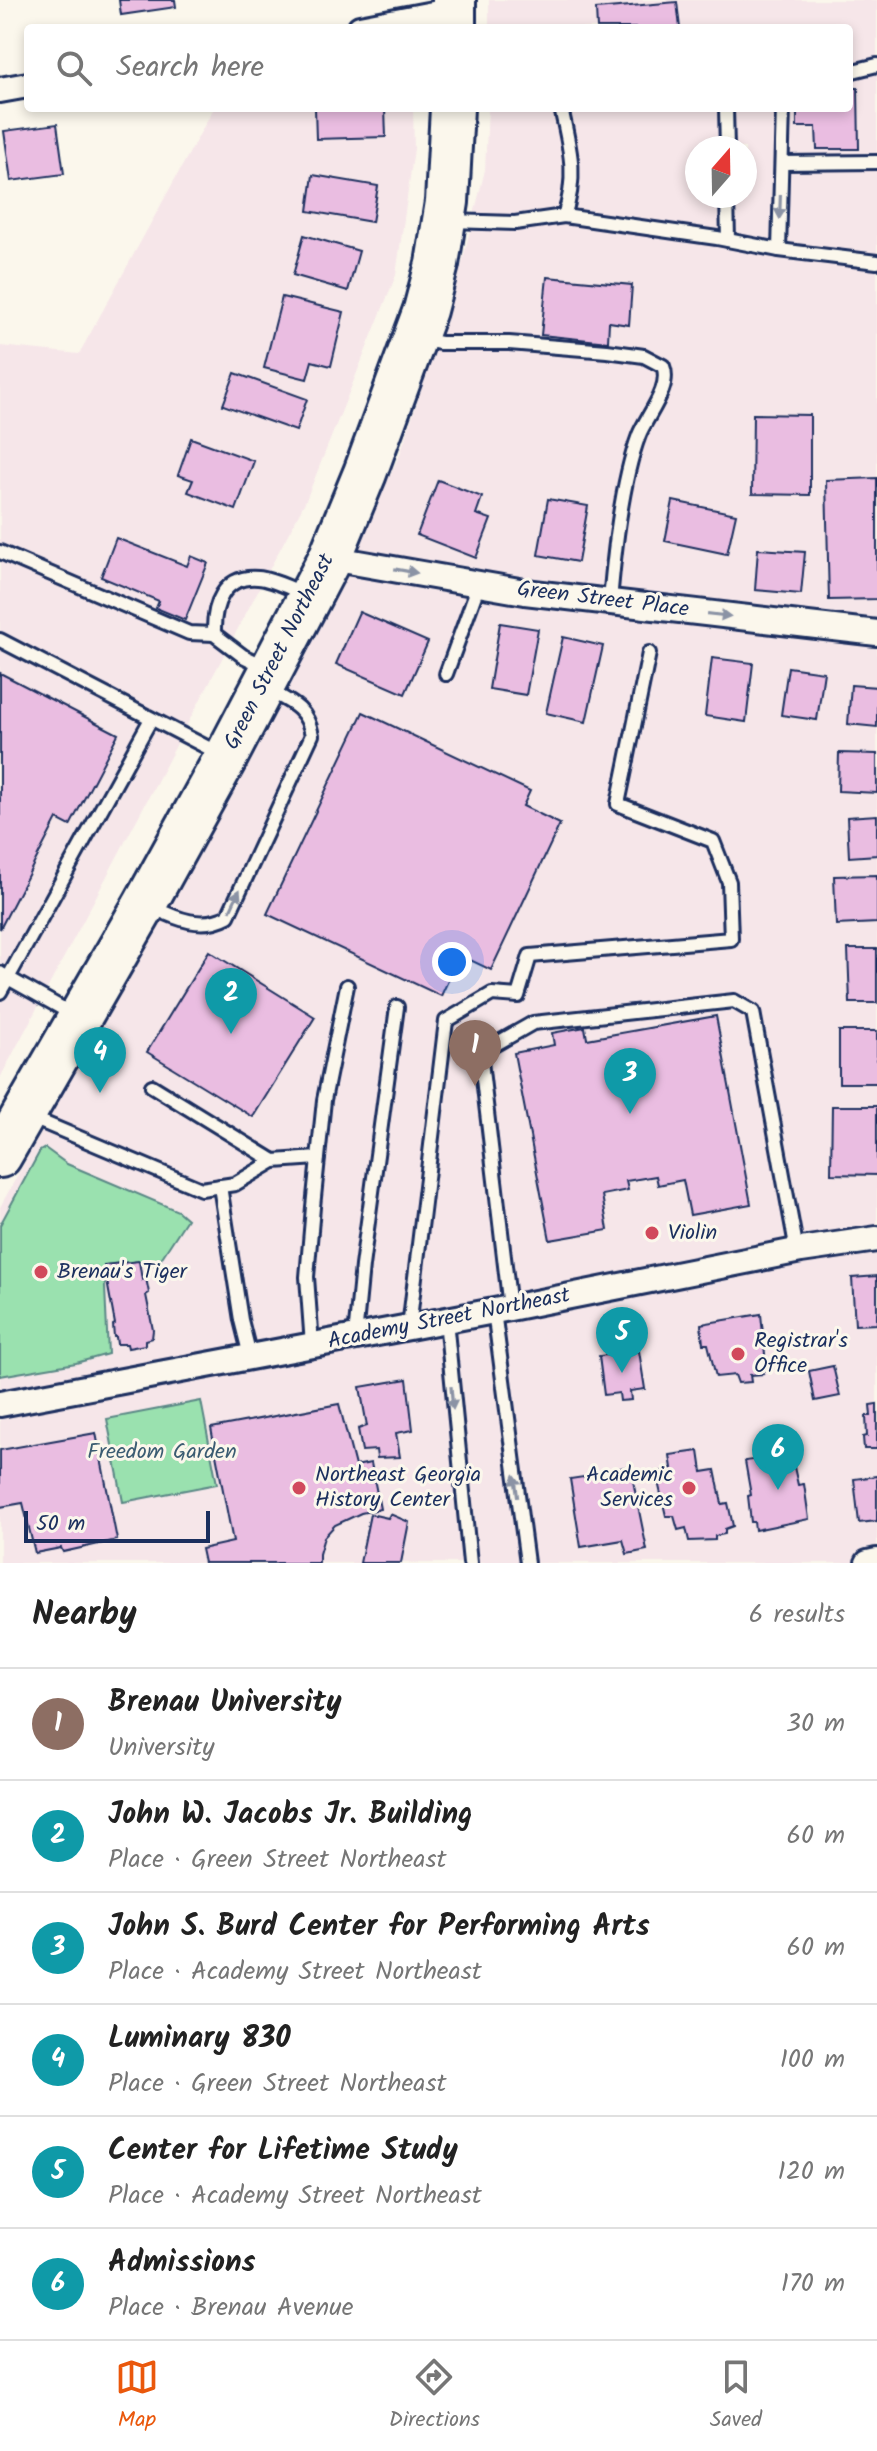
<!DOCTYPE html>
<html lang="en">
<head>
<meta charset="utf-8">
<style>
  :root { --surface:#fff; --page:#f2f2f2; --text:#222; --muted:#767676; --line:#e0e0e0; --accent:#ea580c }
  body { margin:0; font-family:Kalam,sans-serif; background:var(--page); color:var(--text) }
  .compass { position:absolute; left:685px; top:136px; width:72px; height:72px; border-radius:50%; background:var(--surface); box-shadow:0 4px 12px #0003; rotate:20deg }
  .scale { position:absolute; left:24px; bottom:20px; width:186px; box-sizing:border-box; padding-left:8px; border:4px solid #1b2f5e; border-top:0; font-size:22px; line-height:28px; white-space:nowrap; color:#1b2f5e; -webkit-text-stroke:6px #fbf7ec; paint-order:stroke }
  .you { position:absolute; left:452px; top:962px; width:28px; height:28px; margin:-20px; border:6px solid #fff; border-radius:50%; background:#1a73e8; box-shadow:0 0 0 12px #1a73e833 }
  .badge { display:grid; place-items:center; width:52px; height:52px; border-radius:50%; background:var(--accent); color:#fff; font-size:26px; font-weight:700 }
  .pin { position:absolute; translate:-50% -66px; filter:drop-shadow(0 2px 4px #0008) }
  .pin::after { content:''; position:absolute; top:42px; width:28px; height:24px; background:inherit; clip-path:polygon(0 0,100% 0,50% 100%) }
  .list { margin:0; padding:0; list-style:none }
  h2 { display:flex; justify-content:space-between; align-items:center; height:104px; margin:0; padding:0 32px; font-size:34px }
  h2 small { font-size:26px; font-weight:400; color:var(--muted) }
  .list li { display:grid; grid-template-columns:52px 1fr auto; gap:24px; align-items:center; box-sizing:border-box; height:112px; padding:0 32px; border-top:2px solid var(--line) }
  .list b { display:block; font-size:30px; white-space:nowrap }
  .list p { margin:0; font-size:26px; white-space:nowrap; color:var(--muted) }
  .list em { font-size:26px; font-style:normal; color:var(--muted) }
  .icon { flex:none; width:44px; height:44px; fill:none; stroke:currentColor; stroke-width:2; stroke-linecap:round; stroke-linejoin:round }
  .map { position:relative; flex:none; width:877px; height:1563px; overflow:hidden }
  .search { position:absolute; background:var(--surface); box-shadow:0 4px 12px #0003; left:24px; right:24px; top:24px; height:88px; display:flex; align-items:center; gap:20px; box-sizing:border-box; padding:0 28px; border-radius:8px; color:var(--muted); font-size:30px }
  .sheet { height:776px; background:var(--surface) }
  nav { display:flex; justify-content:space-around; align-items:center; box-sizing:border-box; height:112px; border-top:2px solid var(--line); background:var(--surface); font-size:22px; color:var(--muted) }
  nav a { display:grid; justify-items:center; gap:4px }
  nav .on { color:var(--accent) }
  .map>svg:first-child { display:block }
  .built { fill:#f6e6e9; fill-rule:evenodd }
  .green { fill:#9ae1af; stroke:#5a8886; stroke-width:2 }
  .building { fill:#eabde1; stroke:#1b2f5e; stroke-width:2 }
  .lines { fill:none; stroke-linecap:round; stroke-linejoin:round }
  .lane-casing { stroke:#1b2f5e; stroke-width:18 }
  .street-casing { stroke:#1b2f5e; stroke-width:30 }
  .highway-casing { stroke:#1b2f5e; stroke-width:48 }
  .lane { stroke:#fbf7ec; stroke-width:12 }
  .street { stroke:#fbf7ec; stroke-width:24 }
  .highway { stroke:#fbf7ec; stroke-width:42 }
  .oneway { fill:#8b93a5 }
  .poi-dot { fill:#d1495b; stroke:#fbf7ec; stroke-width:3 }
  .labels { text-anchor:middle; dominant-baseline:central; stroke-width:6; stroke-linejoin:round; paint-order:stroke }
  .street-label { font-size:22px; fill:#1b2f5e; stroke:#fbf7ec }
  .poi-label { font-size:22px; fill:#1b2f5e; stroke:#fbf7ec; text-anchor:start }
  .park-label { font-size:22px; fill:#3b5c72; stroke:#fbf7ec }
</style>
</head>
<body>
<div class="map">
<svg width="877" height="1563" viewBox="0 0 877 1563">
  <rect width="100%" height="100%" fill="#fbf7ec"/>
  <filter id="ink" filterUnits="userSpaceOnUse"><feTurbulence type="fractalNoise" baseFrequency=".0125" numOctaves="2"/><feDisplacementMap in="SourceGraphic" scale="16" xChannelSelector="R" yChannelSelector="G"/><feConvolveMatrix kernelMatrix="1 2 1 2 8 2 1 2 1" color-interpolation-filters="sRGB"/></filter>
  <g filter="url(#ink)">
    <g class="built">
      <path d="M489 0H877V1563H0V1207L298 669 400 454 459 275 485 170 488 108H849V28H489ZM697 148H745V196H697Z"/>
      <path d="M214 108H413L414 149 396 275 306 500 0 1078V346L79 354Z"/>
    </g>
    <g class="green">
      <path d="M45 1148 67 1164 178 1211 187 1219 157 1265 145 1264 139 1261 104 1265 108 1354 76 1363 0 1376V1225L40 1151Z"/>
      <path d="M201 1401 217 1484 123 1502 107 1419Z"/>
    </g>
    <g class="building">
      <path d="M119 0H175L176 7 121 15Z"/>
      <path d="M677 2 680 28H597L596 9Z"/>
      <path d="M849 88H858L859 149H817L816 127H797V108H849Z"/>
      <path d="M315 108H385L386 137 316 139Z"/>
      <path d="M57 124 64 174 11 181 4 131Z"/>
      <path d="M313 175 378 186 372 222 308 211Z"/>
      <path d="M304 235 359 251 348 291 293 275Z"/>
      <path d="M547 277 632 285 629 325 609 322 608 342 541 335Z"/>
      <path d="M282 297 344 312 331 366 312 361 307 379 264 368Z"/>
      <path d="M235 373 307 399 296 431 223 405Z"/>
      <path d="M753 414 810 415V495L752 494Z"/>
      <path d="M191 438 254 461 236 510 188 492 193 480 178 475Z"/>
      <path d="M877 478V599L829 600 826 480Z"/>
      <path d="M438 480 482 497 476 514 491 519 476 558 417 535Z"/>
      <path d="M548 499 588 506 578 562 538 555Z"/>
      <path d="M673 501 736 514 727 554 665 541Z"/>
      <path d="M116 538 187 566 191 556 208 563 185 620 156 608 159 601 101 577Z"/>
      <path d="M758 549 805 552 801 594 755 590Z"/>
      <path d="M359 612 428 642 405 694 336 664Z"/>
      <path d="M500 623 538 629 526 695 489 689Z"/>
      <path d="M563 637 603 646 586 722 546 713Z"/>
      <path d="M712 658 753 663 746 722 705 716Z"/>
      <path d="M788 667 824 672 817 720 781 715Z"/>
      <path d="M0 673 118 734 70 826 57 819 0 929Z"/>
      <path d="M851 685 877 687V727L848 724Z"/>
      <path d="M363 712 530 791 523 806 560 824 491 970 460 955 441 996 267 914Z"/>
      <path d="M839 753 877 754V793L838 791Z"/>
      <path d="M877 815V855L849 857 847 817Z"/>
      <path d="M877 875V923L836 925 834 876Z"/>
      <path d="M848 949H877V1003H850Z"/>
      <path d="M209 951 315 1017 253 1117 147 1052Z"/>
      <path d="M716 1016 751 1204 690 1215 683 1180 658 1185 656 1176 626 1181 628 1190 602 1195 608 1230 550 1240 514 1053 554 1045 552 1033 585 1027 587 1039Z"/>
      <rect x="839" y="1031" width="38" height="52"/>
      <path d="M832 1106H877V1175L831 1174Z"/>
      <path d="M139 1261 142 1280 146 1278 149 1293 146 1295 153 1330 152 1338 145 1340V1345L128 1348 127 1344H117L116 1337H114L113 1325 115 1324 104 1265Z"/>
      <path d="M877 1276V1324L855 1325 852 1278Z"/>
      <path d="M761 1314 766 1364 770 1369 762 1371 763 1374 750 1375 751 1382 738 1383 735 1375 716 1377 708 1344H703L701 1324Z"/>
      <path d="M639 1351 645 1389 630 1391 631 1400 620 1401 619 1393 604 1395 599 1356Z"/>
      <path d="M833 1366 840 1396 815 1401 809 1371Z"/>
      <path d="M407 1379 413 1430 396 1433 400 1457 377 1458 376 1450 362 1451 358 1429 367 1426 360 1387Z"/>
      <path d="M339 1404 355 1466 371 1463 380 1509 361 1513 335 1525 324 1537 319 1554V1563H204L201 1549 233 1542 211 1428Z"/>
      <path d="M877 1404V1449H864L863 1437 867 1436 866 1416H871L870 1405Z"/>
      <path d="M96 1433 117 1540 63 1552 61 1548 35 1553 23 1503 0 1507V1450Z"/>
      <path d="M699 1451 702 1472 715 1470 722 1504 728 1503 733 1526 725 1529V1534L715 1536V1540L689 1541 686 1528 678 1530 674 1516H666L656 1473 672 1468 670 1455Z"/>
      <path d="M767 1458 769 1471 794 1467 798 1485 804 1484 809 1519 755 1530 754 1522H751L748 1496 751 1495 745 1461Z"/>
      <path d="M630 1466 647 1550 627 1554 623 1540 581 1547 570 1479 611 1473V1470Z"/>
      <path d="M877 1476V1521L859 1523 854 1479Z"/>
      <path d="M370 1514 388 1518 390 1514 409 1522 401 1563H360Z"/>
    </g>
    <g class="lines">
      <g class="lane-casing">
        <g id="lane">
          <path d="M849 72 877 65"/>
          <path d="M561 108C570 149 578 176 564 216"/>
          <path d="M726 108 727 148"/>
          <path d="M782 163 877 162"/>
          <path d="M727 196 728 240"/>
          <path d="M451 221 515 223 564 216 717 238 779 250 877 262"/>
          <path d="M779 250 783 108"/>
          <path d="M420 339 440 343H509L607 351 644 356 663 366C672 387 647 415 639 435 622 480 614 553 610 602"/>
          <path d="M0 552 189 633 214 634 243 656 266 667"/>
          <path d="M214 634C213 605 223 575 258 578 273 579 291 589 305 594"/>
          <path d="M0 640 220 754"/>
          <path d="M446 674 479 584"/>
          <path d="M152 907C177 919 202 930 228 916L312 735C307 707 290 702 266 689"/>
          <path d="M0 973 8 978 151 719"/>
          <path d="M0 992 8 978 74 1015"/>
          <path d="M152 1086 274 1161 318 1158"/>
          <path d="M30 1117 201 1189 235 1184 274 1161"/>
          <path d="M220 1186 241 1320 250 1356"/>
          <path d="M510 1308 480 1053 533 1023 734 1001 753 1012 797 1251"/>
          <path d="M494 1311 527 1563"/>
          <path d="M446 1320 470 1563"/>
          <path d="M409 1327 446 1021 492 994 518 996 530 956 731 939 729 882 713 841 618 804 649 653"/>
          <path d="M355 1337 362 1266 397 1007"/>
          <path d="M312 1345 307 1277 313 1207 324 1100 347 986"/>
        </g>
      </g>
      <g class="street-casing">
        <g id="street">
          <path d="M360 28 454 10"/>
          <path d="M0 90 28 85"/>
          <path d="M330 558 525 592 877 633"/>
          <path d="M0 1404 510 1308 801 1250 877 1239"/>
          <path d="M868 1563 877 1561"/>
        </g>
      </g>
      <g class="highway-casing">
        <g id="highway">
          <path d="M454 0V28"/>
          <path d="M0 1156 145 904 226 757 330 558 365 473 425 310 437 264 447 202 452 108"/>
        </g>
      </g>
      <use href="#lane" class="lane"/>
      <use href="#street" class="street"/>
      <use href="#highway" class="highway"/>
    </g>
    <defs><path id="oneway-solid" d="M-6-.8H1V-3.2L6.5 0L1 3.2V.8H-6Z" transform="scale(2)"/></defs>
    <g class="oneway">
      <use href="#oneway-solid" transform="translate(780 207) rotate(92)"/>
      <use href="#oneway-solid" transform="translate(406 571) rotate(10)"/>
      <use href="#oneway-solid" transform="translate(719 615) rotate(7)"/>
      <use href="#oneway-solid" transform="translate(235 900) rotate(-65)"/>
      <use href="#oneway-solid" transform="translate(452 1398) rotate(85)"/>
      <use href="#oneway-solid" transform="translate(516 1486) rotate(-98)"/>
    </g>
  </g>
  <g class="poi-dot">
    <circle cx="652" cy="1233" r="8"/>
    <circle cx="41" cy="1272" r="8"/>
    <circle cx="738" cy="1354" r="8"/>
    <circle cx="299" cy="1488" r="8"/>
    <circle cx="689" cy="1488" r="8"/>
  </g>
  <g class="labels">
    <g class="street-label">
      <text transform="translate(603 600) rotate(7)">Green Street Place</text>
      <text transform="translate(280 652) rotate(-63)">Green Street Northeast</text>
      <text transform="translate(449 1319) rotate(-11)">Academy Street Northeast</text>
    </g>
    <g class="poi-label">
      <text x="668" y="1233">Violin</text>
      <text x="57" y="1272">Brenau's Tiger</text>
      <text x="754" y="1341">Registrar's<tspan x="754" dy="25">Office</tspan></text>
      <text x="315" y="1475">Northeast Georgia<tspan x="315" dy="25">History Center</tspan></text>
      <text x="673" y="1475" text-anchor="end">Academic<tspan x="673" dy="25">Services</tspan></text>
    </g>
    <g class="park-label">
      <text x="162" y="1452">Freedom Garden</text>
    </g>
  </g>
</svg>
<svg class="compass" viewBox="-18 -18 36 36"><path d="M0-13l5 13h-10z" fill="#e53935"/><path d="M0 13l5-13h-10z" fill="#767676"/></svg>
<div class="scale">50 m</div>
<div class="you"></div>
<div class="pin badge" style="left:475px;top:1086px;background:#8d6e63">1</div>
<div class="pin badge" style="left:231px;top:1034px;background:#0f9aa8">2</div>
<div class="pin badge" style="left:630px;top:1114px;background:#0f9aa8">3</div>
<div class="pin badge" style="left:100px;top:1093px;background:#0f9aa8">4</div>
<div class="pin badge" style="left:622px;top:1373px;background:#0f9aa8">5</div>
<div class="pin badge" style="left:778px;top:1490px;background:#0f9aa8">6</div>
<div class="search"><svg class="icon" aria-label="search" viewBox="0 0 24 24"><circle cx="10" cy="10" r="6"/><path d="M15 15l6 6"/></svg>Search here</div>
</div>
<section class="sheet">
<h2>Nearby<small>6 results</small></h2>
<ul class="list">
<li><span class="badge" style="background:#8d6e63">1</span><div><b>Brenau University</b><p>University</p></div><em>30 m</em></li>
<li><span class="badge" style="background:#0f9aa8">2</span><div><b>John W. Jacobs Jr. Building</b><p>Place · Green Street Northeast</p></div><em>60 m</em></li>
<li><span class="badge" style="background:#0f9aa8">3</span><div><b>John S. Burd Center for Performing Arts</b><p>Place · Academy Street Northeast</p></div><em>60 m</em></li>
<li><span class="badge" style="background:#0f9aa8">4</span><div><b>Luminary 830</b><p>Place · Green Street Northeast</p></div><em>100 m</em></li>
<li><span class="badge" style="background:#0f9aa8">5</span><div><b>Center for Lifetime Study</b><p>Place · Academy Street Northeast</p></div><em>120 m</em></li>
<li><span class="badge" style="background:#0f9aa8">6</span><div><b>Admissions</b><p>Place · Brenau Avenue</p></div><em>170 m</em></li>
</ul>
</section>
<nav>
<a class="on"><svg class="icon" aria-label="map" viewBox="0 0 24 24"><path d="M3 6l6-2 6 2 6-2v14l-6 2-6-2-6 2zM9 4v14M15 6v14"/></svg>Map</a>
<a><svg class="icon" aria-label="directions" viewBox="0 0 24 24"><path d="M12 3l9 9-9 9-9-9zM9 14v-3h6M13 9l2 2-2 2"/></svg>Directions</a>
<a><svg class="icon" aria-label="saved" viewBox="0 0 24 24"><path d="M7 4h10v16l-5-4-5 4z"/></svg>Saved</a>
</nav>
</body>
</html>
